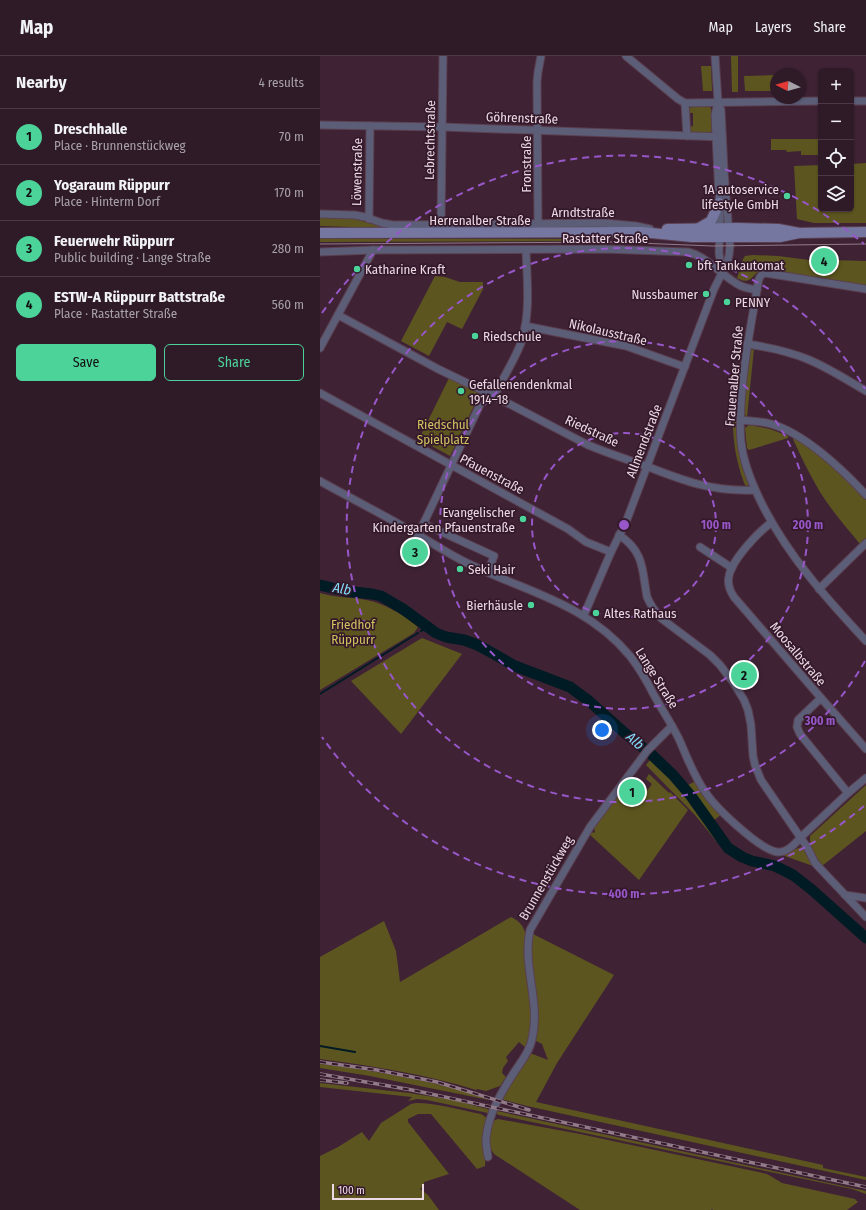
<!DOCTYPE html>
<html lang="en">
<head>
<meta charset="utf-8">
<style>
  :root { --surface:#2f1a28; --page:#372330; --text:#f1f3f6; --muted:#a7a1a8; --line:#4a3845; --accent:#4cd39a }
  body { margin:0; font-family:"Fira Sans Condensed",sans-serif; background:var(--page); color:var(--text) }
  .controls { position:absolute; right:12px; top:12px; display:grid; overflow:hidden; border-radius:6px; box-shadow:0 1px 3px #0004 }
  .controls button { width:36px; height:36px; display:grid; place-items:center; padding:0; border:0; border-bottom:1px solid var(--line); background:var(--surface); color:var(--text); font:20px sans-serif }
  .compass { position:absolute; left:450px; top:12px; width:36px; height:36px; border-radius:50%; background:var(--surface); box-shadow:0 1px 3px #0004; rotate:275deg }
  .scale { position:absolute; left:12px; bottom:10px; width:92px; box-sizing:border-box; padding-left:4px; border:2px solid #ecd9e4; border-top:0; font-size:11px; line-height:14px; white-space:nowrap; color:#ecd9e4; -webkit-text-stroke:3px #34192b; paint-order:stroke }
  .you { position:absolute; left:282px; top:674px; width:14px; height:14px; margin:-10px; border:3px solid #fff; border-radius:50%; background:#1a73e8; box-shadow:0 0 0 6px #1a73e833 }
  .badge { display:grid; place-items:center; width:26px; height:26px; border-radius:50%; background:var(--accent); color:#111; font-size:13px; font-weight:700 }
  .pin { position:absolute; translate:-50% -50%; border:2px solid #fff; box-shadow:0 1px 4px #0006 }
  .list { margin:0; padding:0; list-style:none }
  h2 { display:flex; justify-content:space-between; align-items:center; height:52px; margin:0; padding:0 16px; font-size:17px }
  h2 small { font-size:13px; font-weight:400; color:var(--muted) }
  .list li { display:grid; grid-template-columns:26px 1fr auto; gap:12px; align-items:center; box-sizing:border-box; height:56px; padding:0 16px; border-top:1px solid var(--line) }
  .list b { display:block; font-size:15px; white-space:nowrap }
  .list p { margin:0; font-size:13px; white-space:nowrap; color:var(--muted) }
  .list em { font-size:13px; font-style:normal; color:var(--muted) }
  .actions { display:flex; gap:8px; padding:12px 16px }
  .actions a { flex:1; padding:9px 0; border:1px solid var(--accent); border-radius:6px; text-align:center; font-size:14px; color:var(--accent) }
  .actions .main { background:var(--accent); color:#111 }
  .icon { flex:none; width:22px; height:22px; fill:none; stroke:currentColor; stroke-width:2; stroke-linecap:round; stroke-linejoin:round }
  .map { position:relative; flex:none; width:546px; height:1154px; overflow:hidden }
  header { display:flex; align-items:center; gap:24px; box-sizing:border-box; height:56px; padding:0 20px; background:var(--surface); border-bottom:1px solid var(--line) }
  header strong { font-size:19px }
  nav { display:flex; gap:22px; margin-inline-start:auto; font-size:14px }
  main { display:flex }
  aside { flex:1; background:var(--surface) }
  .map>svg:first-child { display:block }
  .green { fill:#5d551f }
  .lines { fill:none; stroke-linecap:round; stroke-linejoin:round }
  .stream { stroke:#001b23; stroke-width:2 }
  .river { stroke:#001b23; stroke-width:11 }
  .street-casing { stroke:#5b4051; stroke-width:9 }
  .secondary-casing { stroke:#5b4051; stroke-width:12 }
  .street { stroke:#5c5d77; stroke-width:7 }
  .secondary { stroke:#7577a1; stroke-width:10 }
  .tram { stroke:#927b89; stroke-width:1 }
  .rail-casing { stroke:#927b89; stroke-width:3.5 }
  .rail { stroke:#34192b; stroke-width:2; stroke-dasharray:6; stroke-linecap:butt }
  .ring { fill:none; stroke:#9757c8; stroke-width:2; stroke-dasharray:7 5 }
  .poi-dot { fill:#4cd39a; stroke:#34192b; stroke-width:1.5 }
  .labels { text-anchor:middle; dominant-baseline:central; stroke-width:3.5; stroke-linejoin:round; paint-order:stroke }
  .street-label { font-size:13px; fill:#ecd9e4; stroke:#34192b }
  .poi-label { font-size:13px; fill:#ecd9e4; stroke:#34192b; text-anchor:start }
  .park-label { font-size:13px; fill:#d0c35f; stroke:#34192b }
  .water-label { font-size:14px; font-style:italic; fill:#82defd; stroke:#34192b }
  .centre { fill:#9757c8; stroke:#34192b; stroke-width:2 }
  .ring-label { font-size:12px; text-anchor:middle; font-weight:bold; fill:#9757c8; stroke:#34192b; stroke-width:3.5; stroke-linejoin:round; paint-order:stroke }
</style>
</head>
<body>
<header>
<strong>Map</strong>
<nav><a>Map</a><a>Layers</a><a>Share</a></nav>
</header>
<main>
<aside>
<h2>Nearby<small>4 results</small></h2>
<ul class="list">
<li><span class="badge">1</span><div><b>Dreschhalle</b><p>Place · Brunnenstückweg</p></div><em>70 m</em></li>
<li><span class="badge">2</span><div><b>Yogaraum Rüppurr</b><p>Place · Hinterm Dorf</p></div><em>170 m</em></li>
<li><span class="badge">3</span><div><b>Feuerwehr Rüppurr</b><p>Public building · Lange Straße</p></div><em>280 m</em></li>
<li><span class="badge">4</span><div><b>ESTW-A Rüppurr Battstraße</b><p>Place · Rastatter Straße</p></div><em>560 m</em></li>
</ul>
<div class="actions"><a class="main">Save</a><a>Share</a></div>
</aside>
<div class="map">
<svg width="546" height="1154" viewBox="0 0 546 1154">
  <rect width="100%" height="100%" fill="#3f2335"/>
  <g class="green">
    <path d="M411 0H418V36H412Z"/>
    <path d="M381 10H391L392 35H383Z"/>
    <path d="M456 19V35H425L424 20Z"/>
    <path d="M373 50H388L391 52 392 75 389 77H372L369 71 373 70V57H367L368 53Z"/>
    <path d="M451 83H501V99H481V95L467 96 466 94H451Z"/>
    <path d="M546 107V167H494L477 163 474 110 501 109V153H531V108Z"/>
    <path d="M0 160 35 163 60 170 296 169 304 171 60 172 0 170Z"/>
    <path d="M0 183H257L262 184 259 185 0 186Z"/>
    <path d="M433 199 458 200 497 205V209H511L512 204 546 205V230L442 213C431 219 432 230 417 222L423 203 425 200Z"/>
    <path d="M115 220 125 221 140 226H163V233L142 273 127 266 109 300 81 285Z"/>
    <path d="M434 293 427 361 424 358 423 355 429 295Z"/>
    <path d="M129 322 160 337 130 400 99 383Z"/>
    <path d="M413 353H418L429 429 426 430 424 427C415 402 412 380 413 353Z"/>
    <path d="M429 369 450 373 468 380V382L429 394 427 392 425 372Z"/>
    <path d="M473 382H475L502 401 527 424 546 444V482L540 488C526 471 512 455 500 436 490 419 481 401 473 383Z"/>
    <path d="M0 537C15 542 31 541 46 544 61 546 87 560 98 571L94 577 0 634Z"/>
    <path d="M102 582 142 598 81 678 31 625Z"/>
    <path d="M329 698 343 711 369 740 400 784 397 786 375 759 326 709 330 704 327 701Z"/>
    <path d="M329 718 349 737 350 736 368 754 319 824 268 777 270 775 274 777 275 775 273 770 298 738 315 751 332 728 326 723Z"/>
    <path d="M376 725 402 758 393 765 366 730Z"/>
    <path d="M546 729V775L502 810C495 801 489 791 490 780Z"/>
    <path d="M481 791C487 793 491 804 493 810L462 799Z"/>
    <path d="M191 861C200 865 207 873 205 883L210 885 211 879 213 878 217 880 294 919 237 1007 216 1046 503 1109V1112L546 1121V1124L207 1050 181 1043 210 997 228 1004 222 988 214 984 207 993 199 986 186 1001 188 1005 183 1012 182 1017 186 1021 180 1030 166 1035 157 1033 156 1034C105 1018 53 1010 0 1003V901L64 865 76 895 80 926Z"/>
    <path d="M0 1008C38 1012 75 1019 112 1027 131 1032 151 1036 169 1044L50 1020 0 1012Z"/>
    <path d="M0 1027 89 1037 133 1044 171 1054 170 1057H168L107 1044 97 1043 88 1045 92 1041 0 1031Z"/>
    <path d="M96 1047C118 1047 139 1054 161 1058L167 1062 165 1110 157 1113 111 1058H98L88 1063V1066L129 1118 104 1126V1129L100 1133 108 1139 119 1154H0V1100L18 1091 42 1076 49 1085 61 1067 91 1048Z"/>
    <path d="M177 1055 546 1135V1138L532 1133 179 1059 177 1058Z"/>
    <path d="M178 1063 260 1078 447 1118 462 1127 535 1143 538 1146 527 1154H393L392 1153 391 1154H260L174 1098C166 1088 167 1073 175 1064Z"/>
  </g>
  <g class="lines">
    <g class="stream">
      <path d="M101 575 107 572"/>
      <path d="M0 638 98 577"/>
      <path d="M0 990 35 996"/>
    </g>
    <path class="river" d="M0 529 25 535 52 538 61 540 83 553 116 577 126 581 144 584 155 588 167 594 195 610 250 631 269 645 306 678 331 698 353 719 371 740 408 792 422 801 432 805 455 810 473 819 491 833 546 882"/>
    <g class="street-casing">
      <g id="street">
        <path d="M306 0 358 43 365 47 501 45"/>
        <path d="M395 0 398 46 395 59 400 160 399 197 402 217"/>
        <path d="M531 45H546"/>
        <path d="M365 47 367 80"/>
        <path d="M0 69 123 71 402 81"/>
        <path d="M0 158 35 159 45 161 62 167 73 169 284 167 316 170 330 173"/>
        <path d="M49 163 50 70"/>
        <path d="M121 168 123 0"/>
        <path d="M218 168 217 26 218 16 221 0"/>
        <path d="M0 196 53 194 284 193 368 196C389 201 402 221 421 230 426 232 431 233 437 234 438 227 438 219 445 217L546 233"/>
        <path d="M437 234C431 267 425 300 422 333 421 350 419 368 421 385 423 407 432 428 442 448 468 500 507 543 546 585"/>
        <path d="M18 259 118 313 174 340 268 389C287 397 306 403 326 410 364 425 393 436 435 434"/>
        <path d="M205 270 306 290 365 311"/>
        <path d="M427 288C447 291 467 295 487 303 507 311 527 324 546 335"/>
        <path d="M0 292 53 194"/>
        <path d="M0 337 248 473 266 486 291 496"/>
        <path d="M174 340C183 322 194 305 201 287 211 257 207 225 206 194"/>
        <path d="M420 364C430 365 441 365 451 368 484 377 523 414 546 439"/>
        <path d="M0 425C32 443 66 460 98 479 114 488 129 498 145 506 205 536 265 546 310 600 320 613 328 627 335 641 343 655 352 669 359 683 367 701 374 721 386 737 397 753 439 793 457 796 467 797 475 788 481 781L528 737 546 722"/>
        <path d="M451 467C438 476 412 504 409 520 407 528 410 535 414 541L501 642 546 693"/>
        <path d="M104 468 174 500 168 516"/>
        <path d="M98 479 166 336"/>
        <path d="M299 479C325 496 322 515 327 541 331 550 335 556 342 563L390 599 400 609 413 626 424 644 428 654 431 669 433 700 435 709 441 724 487 791 495 807 546 861"/>
        <path d="M380 491 412 512"/>
        <path d="M499 533 546 487"/>
        <path d="M264 559 291 496 306 466 394 233 402 217 406 211 409 199 410 190 404 115 401 54 398 46"/>
        <path d="M501 642 478 664 477 671 480 678 528 737"/>
        <path d="M525 839 546 842"/>
        <path d="M168 1101C167 1095 166 1089 166 1083 168 1058 182 1035 195 1015 201 1006 210 995 212 983 221 947 202 910 210 874L270 771 327 695 352 670"/>
      </g>
    </g>
    <g class="secondary-casing">
      <g id="secondary">
        <path d="M379 172 391 165 399 147"/>
        <path d="M347 173 418 172 458 173 479 177 546 176"/>
        <path d="M0 177 321 176 372 181H460L479 177"/>
      </g>
    </g>
    <use href="#street" class="street"/>
    <use href="#secondary" class="secondary"/>
    <path class="tram" d="M0 188 292 186 393 190 546 188"/>
    <g class="rail-casing">
      <g id="rail">
        <path d="M0 1006 57 1014 117 1026 209 1054"/>
        <path d="M0 1018 92 1034 546 1131"/>
        <path d="M0 1024 27 1027"/>
      </g>
    </g>
    <use href="#rail" class="rail"/>
  </g>
  <g class="ring">
    <circle cx="304" cy="469" r="92"/>
    <circle cx="304" cy="469" r="184"/>
    <path d="M545 605A277 277 0 1 1 545 333"/>
    <path d="M544 750A369 369 0 0 1 2 681M2 257A369 369 0 0 1 544 188"/>
  </g>
  <g class="poi-dot">
    <circle cx="467" cy="140" r="4"/>
    <circle cx="369" cy="209" r="4"/>
    <circle cx="37" cy="213" r="4"/>
    <circle cx="386" cy="238" r="4"/>
    <circle cx="407" cy="246" r="4"/>
    <circle cx="155" cy="280" r="4"/>
    <circle cx="141" cy="335" r="4"/>
    <circle cx="203" cy="463" r="4"/>
    <circle cx="140" cy="513" r="4"/>
    <circle cx="211" cy="549" r="4"/>
    <circle cx="276" cy="557" r="4"/>
  </g>
  <g class="labels">
    <g class="street-label">
      <text transform="translate(202 62) rotate(2)">Göhrenstraße</text>
      <text transform="translate(110 84) rotate(-89)">Lebrechtstraße</text>
      <text transform="translate(206 108) rotate(-90)">Fronstraße</text>
      <text transform="translate(37 116) rotate(-89)">Löwenstraße</text>
      <text x="263" y="156">Arndtstraße</text>
      <text x="160" y="164">Herrenalber Straße</text>
      <text x="285" y="182">Rastatter Straße</text>
      <text transform="translate(288 276) rotate(13)">Nikolausstraße</text>
      <text transform="translate(414 320) rotate(-85)">Frauenalber Straße</text>
      <text transform="translate(272 375) rotate(25)">Riedstraße</text>
      <text transform="translate(324 385) rotate(-69)">Allmendstraße</text>
      <text transform="translate(172 418) rotate(28)">Pfauenstraße</text>
      <text transform="translate(478 598) rotate(50)">Moosalbstraße</text>
      <text transform="translate(337 622) rotate(58)">Lange Straße</text>
      <text transform="translate(226 822) rotate(-60)">Brunnenstückweg</text>
    </g>
    <g class="poi-label">
      <text x="459" y="133" text-anchor="end">1A autoservice<tspan x="459" dy="15">lifestyle GmbH</tspan></text>
      <text x="377" y="209">bft Tankautomat</text>
      <text x="45" y="213">Katharine Kraft</text>
      <text x="378" y="238" text-anchor="end">Nussbaumer</text>
      <text x="415" y="246">PENNY</text>
      <text x="163" y="280">Riedschule</text>
      <text x="149" y="328">Gefallenendenkmal<tspan x="149" dy="15">1914–18</tspan></text>
      <text x="195" y="456" text-anchor="end">Evangelischer<tspan x="195" dy="15">Kindergarten Pfauenstraße</tspan></text>
      <text x="148" y="513">Seki Hair</text>
      <text x="203" y="549" text-anchor="end">Bierhäusle</text>
      <text x="284" y="557">Altes Rathaus</text>
    </g>
    <g class="park-label">
      <text x="123" y="368">Riedschul<tspan x="123" dy="15">Spielplatz</tspan></text>
      <text x="33" y="568">Friedhof<tspan x="33" dy="15">Rüppurr</tspan></text>
    </g>
    <g class="water-label">
      <text transform="translate(22 533) rotate(10)">Alb</text>
      <text transform="translate(315 685) rotate(42)">Alb</text>
    </g>
  </g>
  <circle cx="304" cy="469" r="6" class="centre"/>
  <g class="ring-label">
    <text x="396" y="473">100 m</text>
    <text x="488" y="473">200 m</text>
    <text x="500" y="669">300 m</text>
    <text x="304" y="842">400 m</text>
  </g>
</svg>
<div class="controls">
<button>+</button>
<button>−</button>
<button><svg class="icon" aria-label="locate" viewBox="0 0 24 24"><circle cx="12" cy="12" r="6"/><path d="M12 2v4M12 18v4M2 12h4M18 12h4"/></svg></button>
<button><svg class="icon" aria-label="layers" viewBox="0 0 24 24"><path d="M12 4l9 5-9 5-9-5zM3 14l9 5 9-5"/></svg></button>
</div>
<svg class="compass" viewBox="-18 -18 36 36"><path d="M0-13l5 13h-10z" fill="#e53935"/><path d="M0 13l5-13h-10z" fill="#a7a1a8"/></svg>
<div class="scale">100 m</div>
<div class="you"></div>
<div class="pin badge" style="left:312px;top:736px">1</div>
<div class="pin badge" style="left:424px;top:619px">2</div>
<div class="pin badge" style="left:95px;top:496px">3</div>
<div class="pin badge" style="left:504px;top:205px">4</div>
</div>
</main>
</body>
</html>
